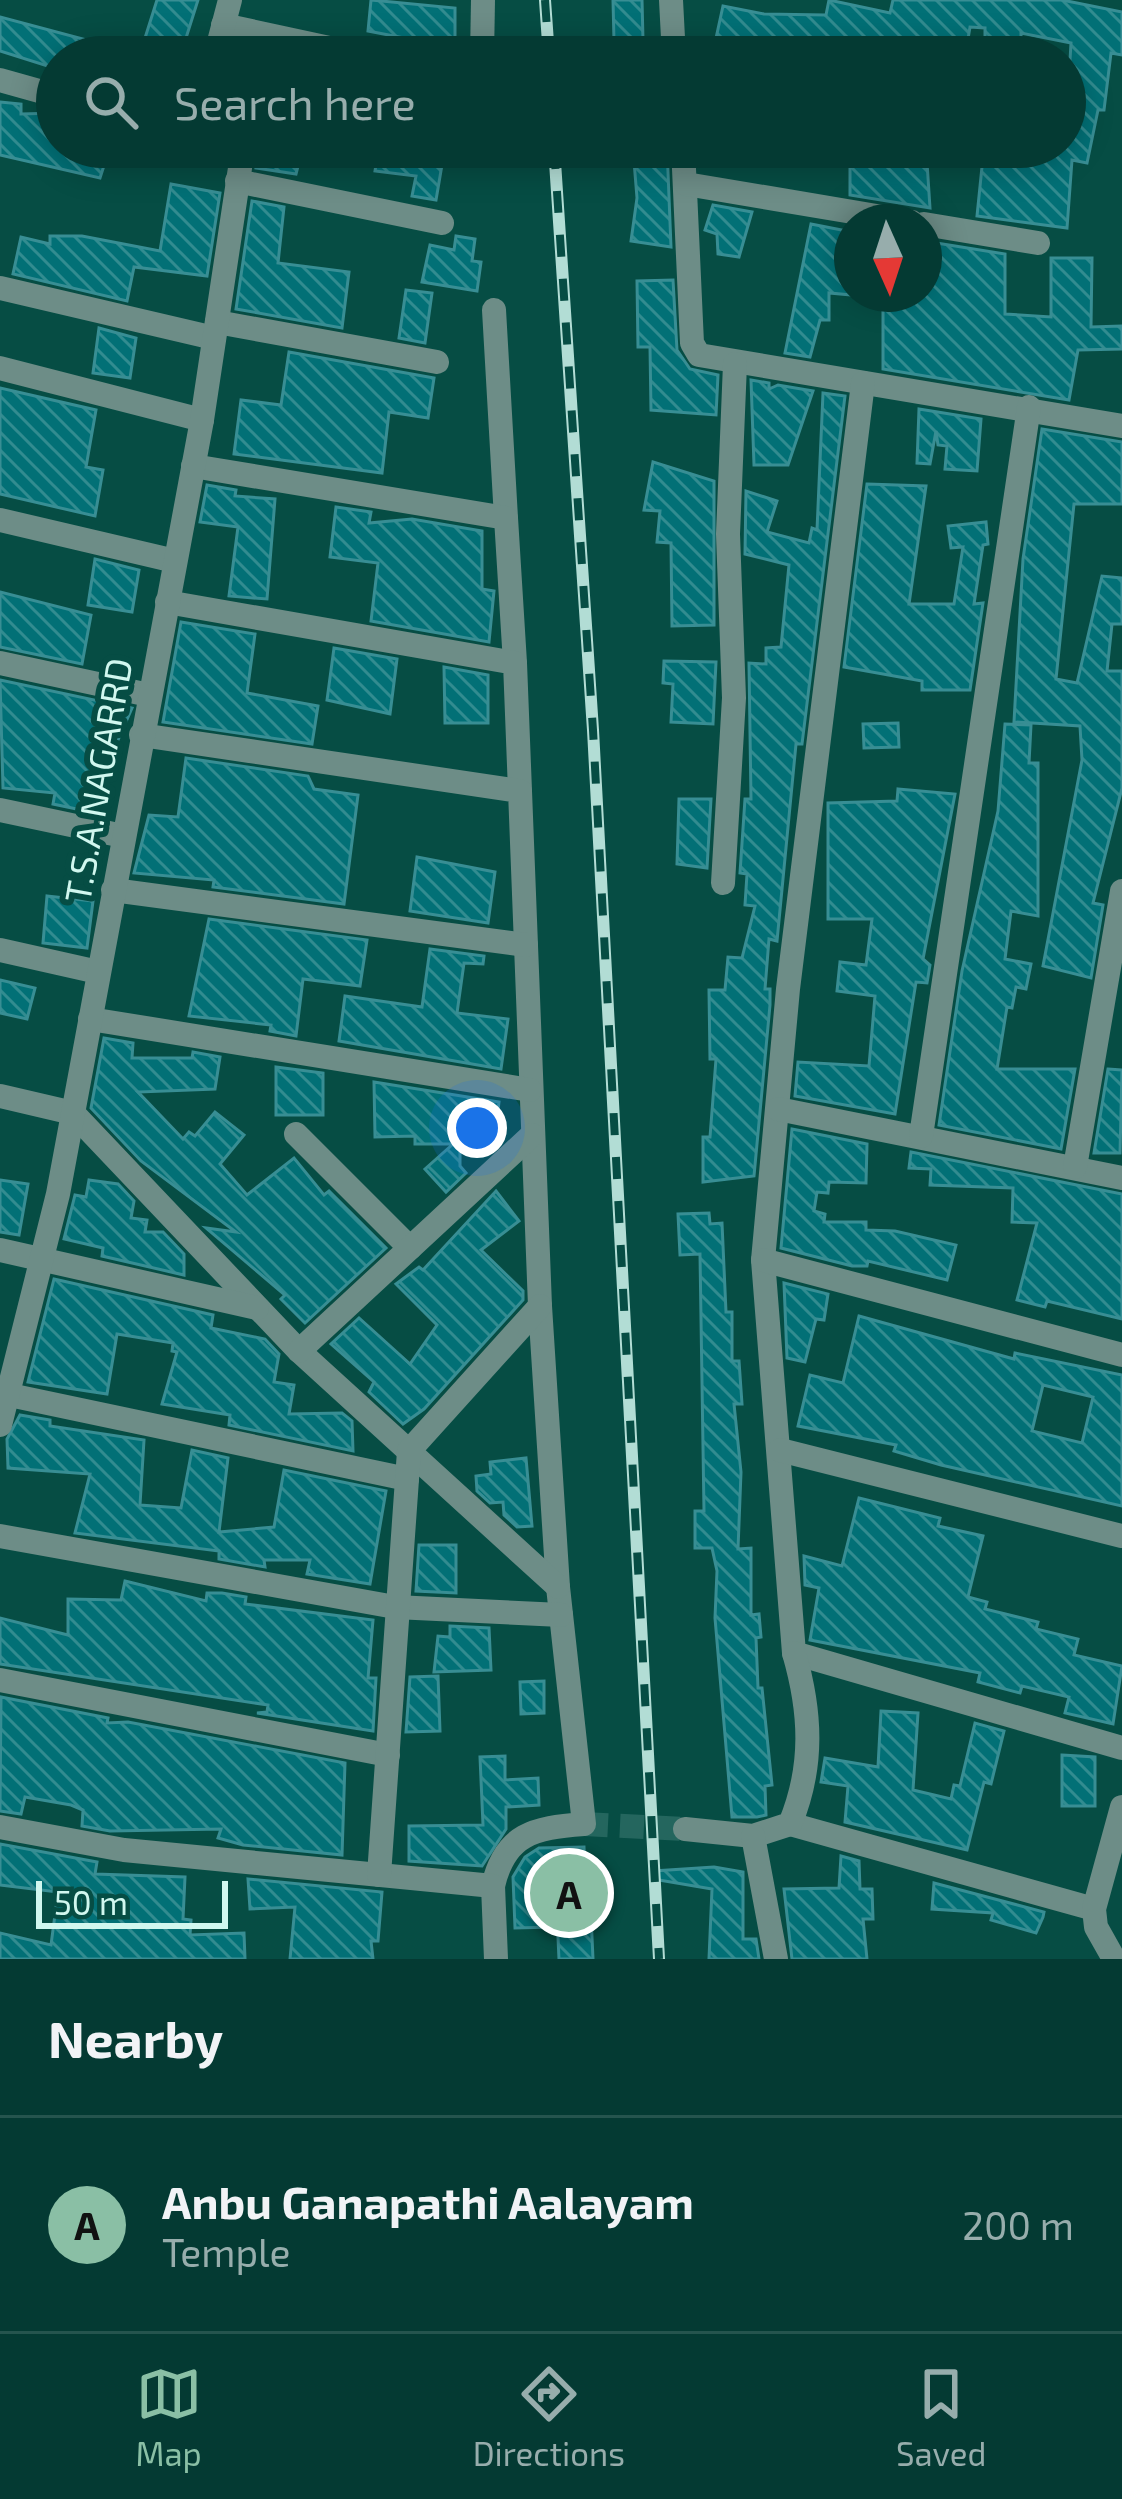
<!DOCTYPE html>
<html lang="en">
<head>
<meta charset="utf-8">
<style>
  :root { --surface:#043a33; --page:#0d413b; --text:#f1f3f6; --muted:#97adac; --line:#25544e; --accent:#8abfa5 }
  body { margin:0; font-family:"Exo 2",sans-serif; background:var(--page); color:var(--text) }
  .compass { position:absolute; left:834px; top:204px; width:108px; height:108px; border-radius:50%; background:var(--surface); box-shadow:0 6px 30px #0003; rotate:177deg }
  .scale { position:absolute; left:36px; bottom:30px; width:192px; box-sizing:border-box; padding-left:12px; border:6px solid #d1f7ef; border-top:0; font-size:33px; line-height:42px; white-space:nowrap; color:#d1f7ef; -webkit-text-stroke:9px #064d44; paint-order:stroke }
  .you { position:absolute; left:477px; top:1128px; width:42px; height:42px; margin:-30px; border:9px solid #fff; border-radius:50%; background:#1a73e8; box-shadow:0 0 0 18px #1a73e833 }
  .badge { display:grid; place-items:center; width:78px; height:78px; border-radius:50%; background:var(--accent); color:#111; font-size:39px; font-weight:700 }
  .pin { position:absolute; translate:-50% -50%; border:6px solid #fff; box-shadow:0 3px 12px #0006 }
  .list { margin:0; padding:0; list-style:none }
  h2 { display:flex; justify-content:space-between; align-items:center; height:156px; margin:0; padding:0 48px; font-size:51px }
  h2 small { font-size:39px; font-weight:400; color:var(--muted) }
  .list li { display:grid; grid-template-columns:78px 1fr auto; gap:36px; align-items:center; box-sizing:border-box; height:216px; padding:0 48px; border-top:3px solid var(--line) }
  .list b { display:block; font-size:45px; white-space:nowrap }
  .list p { margin:0; font-size:39px; white-space:nowrap; color:var(--muted) }
  .list em { font-size:39px; font-style:normal; color:var(--muted) }
  .icon { flex:none; width:66px; height:66px; fill:none; stroke:currentColor; stroke-width:2; stroke-linecap:round; stroke-linejoin:round }
  .map { position:relative; flex:none; width:1122px; height:1959px; overflow:hidden }
  .search { position:absolute; background:var(--surface); box-shadow:0 6px 30px #0003; left:36px; right:36px; top:36px; height:132px; display:flex; align-items:center; gap:30px; box-sizing:border-box; padding:0 42px; border-radius:66px; color:var(--muted); font-size:45px }
  .sheet { height:372px; background:var(--surface) }
  nav { display:flex; justify-content:space-around; align-items:center; box-sizing:border-box; height:168px; border-top:3px solid var(--line); background:var(--surface); font-size:33px; color:var(--muted) }
  nav a { display:grid; justify-items:center; gap:6px }
  nav .on { color:var(--accent) }
  .map>svg:first-child { display:block }
  .building { fill:url(#building-back-hatch); stroke:#388e94; stroke-width:3; fill-rule:evenodd }
  .lines { fill:none; stroke-linecap:round; stroke-linejoin:round }
  .minor-tunnel { stroke:#24665e; stroke-width:24; stroke-dasharray:24 12; stroke-linecap:butt }
  .minor { stroke:#6d8d87; stroke-width:24 }
  .rail-casing { stroke:#b2ddd5; stroke-width:12 }
  .rail { stroke:#064d44; stroke-width:8; stroke-dasharray:22; stroke-linecap:butt }
  .labels { text-anchor:middle; dominant-baseline:central; stroke-width:12; stroke-linejoin:round; paint-order:stroke }
  .street-label { font-size:36px; fill:#d1f7ef; stroke:#064d44 }
</style>
</head>
<body>
<div class="map">
<svg width="1122" height="1959" viewBox="0 0 1122 1959">
  <defs>
    <pattern id="building-back-hatch" width="6" height="6" patternUnits="userSpaceOnUse" patternTransform="scale(3)"><rect width="6" height="6" fill="#027076"/><path d="M-1 5l2 2M0 0l6 6M5-1l2 2" fill="none" stroke="#328c90"/></pattern>
  </defs>
  <rect width="100%" height="100%" fill="#064d44"/>
  <g class="building">
    <path d="M157 0H198L180 57H139Z"/>
    <path d="M371 0 455 8V51L429 49 430 43 368 31Z"/>
    <path d="M613 0H642L643 40 614 41Z"/>
    <path d="M829 0 890 13 893 0H1062L1122 12V55L1111 53 1104 110H1098L1087 163 1072 160 1067 228 977 216 984 147H1065L1071 43 1021 33V43L1004 42 1001 57H985V28L970 27 965 57H737L713 52 723 6 764 14 826 15Z"/>
    <path d="M0 17 83 39 77 57H57V69L0 51Z"/>
    <path d="M0 102 21 104V114L57 113V147H110L100 178 0 155Z"/>
    <path d="M260 147H303L296 174 256 168Z"/>
    <path d="M379 147 444 153 436 200 412 196 416 176 375 171Z"/>
    <path d="M667 147 671 247 631 241 637 198 633 149Z"/>
    <path d="M885 147H926L930 208 850 195V157H885Z"/>
    <path d="M171 184 220 193 207 276 134 267 127 301 13 274 21 237 50 244V236H82L160 251Z"/>
    <path d="M252 201 284 207 278 263 349 272 342 328 236 309Z"/>
    <path d="M713 205 752 212 739 257 718 254 717 234 705 230Z"/>
    <path d="M811 224 852 232V295L829 293V320H820L810 357 785 353Z"/>
    <path d="M456 236 475 239 472 261 481 262 477 291 422 282 430 245 454 250Z"/>
    <path d="M924 241 1005 254V314L1051 317V258H1092L1091 327 1122 326V349L1078 350 1069 400 883 369V294H924Z"/>
    <path d="M673 280 677 350 690 369 718 375 716 415 651 410 650 347H638L637 281Z"/>
    <path d="M406 290 432 293 425 343 399 338Z"/>
    <path d="M99 328 136 338 130 378 93 373Z"/>
    <path d="M289 352 434 378 428 418 389 412 382 473 234 454 241 400 281 405Z"/>
    <path d="M751 380 769 383V389L778 385 813 391 788 465H754Z"/>
    <path d="M0 388 96 410 86 467 103 470 95 516 0 494Z"/>
    <path d="M823 393 845 396 802 744H796L777 941 769 939 765 989H770V1005L754 1176 703 1182V1137H710L716 1059H710L709 990H725L728 957 742 958 755 906 745 905 747 874 740 873 745 799H751L749 663 766 664V648L781 647 789 565 745 554 746 491 777 501 767 532 809 543 812 528 817 530Z"/>
    <path d="M919 409 981 419 977 471 945 469 947 446 938 445 936 431 930 464 917 463Z"/>
    <path d="M1042 429 1122 442V504H1074L1056 679 1077 683 1102 576 1122 578V624H1112L1107 671H1122V788L1093 903 1103 905 1091 978 1043 966 1082 760 1080 726 1014 722 1023 559Z"/>
    <path d="M653 462 714 481V625L672 626 671 543 657 542 660 511 644 510Z"/>
    <path d="M867 484 926 486 909 604H954L963 547 951 548 948 526 986 522 988 544 983 545 974 604 983 603 970 690H922V681L844 667Z"/>
    <path d="M207 485 236 490 235 496 275 499 267 599 229 596 238 527 200 522Z"/>
    <path d="M336 507 371 512 369 523 412 519 482 531V589L494 591 489 642 371 621 378 563 330 557Z"/>
    <path d="M95 559 139 570 132 612 88 605Z"/>
    <path d="M0 592 91 615 82 664 0 647Z"/>
    <path d="M181 622 255 634 247 693 318 706 312 744 163 722Z"/>
    <path d="M334 648 397 659 390 714 327 700Z"/>
    <path d="M664 661 716 662 713 724 671 722 673 684 663 683Z"/>
    <path d="M444 667 488 675V723H445Z"/>
    <path d="M0 680 132 708 118 740 96 738 87 790 108 794 105 815 53 804 55 793 3 788Z"/>
    <path d="M898 723 899 747 864 748 863 724Z"/>
    <path d="M1005 724 1031 725 1029 763H1038V916L1011 911 1005 959 1031 964 1026 989 1016 987 1012 1008 1007 1007 997 1069H1075L1061 1149 939 1125 962 971 998 811Z"/>
    <path d="M186 758 308 776 314 789 358 795 344 904 213 887 214 880 134 873 149 815 178 817Z"/>
    <path d="M898 789 955 794 923 959 930 965 927 983 916 982 895 1114 795 1096 798 1062 869 1066 875 996 837 991 840 962 866 965 872 919H828V803L897 801Z"/>
    <path d="M679 799H711L707 868 677 864Z"/>
    <path d="M417 857 495 872 488 923 410 911Z"/>
    <path d="M47 896 93 901 87 948 43 943Z"/>
    <path d="M209 919 367 940 360 986 303 979 296 1036 270 1031 271 1025 189 1016Z"/>
    <path d="M430 949 484 956 483 964 464 963 457 1013 508 1019 501 1069 339 1041 345 996 422 1007Z"/>
    <path d="M0 980 35 988 27 1019 0 1013Z"/>
    <path d="M104 1038 133 1043 132 1058H192L193 1052 220 1057 215 1089 138 1092 183 1139 189 1132 195 1136 215 1112 244 1135 220 1164 247 1195 294 1158 324 1195 329 1191 386 1248 305 1323 281 1299 285 1295 206 1228 236 1232 141 1161 91 1108Z"/>
    <path d="M276 1067 323 1073V1115H276Z"/>
    <path d="M1108 1069 1122 1070 1120 1153H1094Z"/>
    <path d="M374 1082 499 1102 496 1126 460 1121V1166L466 1173 446 1192 425 1169 453 1144H415V1136L375 1137Z"/>
    <path d="M792 1129 867 1144 866 1183 829 1182 828 1193 817 1192 814 1211 825 1214 824 1222H866V1230L895 1231 956 1245 947 1280 868 1261 867 1266H852L781 1248Z"/>
    <path d="M911 1152 1122 1194V1319L1047 1301 1045 1307 1017 1300 1037 1223 1012 1222 1013 1188 930 1185 931 1169 909 1168Z"/>
    <path d="M0 1180 28 1184 19 1235 0 1232Z"/>
    <path d="M89 1180 118 1184 134 1201 131 1218 147 1220 145 1232H163L184 1254V1275L102 1256 103 1248 64 1239 75 1195 86 1197Z"/>
    <path d="M496 1191 519 1221 481 1250 523 1291V1300L424 1409 403 1424 369 1392 374 1382 331 1344 359 1318 410 1364 437 1325 396 1284 419 1267 423 1270Z"/>
    <path d="M709 1213 710 1224 722 1223 726 1312H732V1361H739L742 1404H734L741 1472 738 1549 751 1548V1615L759 1614 761 1637 756 1638 758 1688H762L772 1785 765 1786 766 1815 757 1817H732L715 1618 717 1571 712 1548H695V1511H704L700 1254 680 1255 678 1214Z"/>
    <path d="M54 1279 213 1315 211 1328 265 1339 279 1354 274 1382 294 1385 289 1414 342 1413 352 1421 353 1451 229 1425 230 1415 162 1404 177 1352 172 1351 173 1343 117 1334 107 1394 28 1382Z"/>
    <path d="M784 1283 828 1294 824 1320 816 1319 805 1362 787 1358Z"/>
    <path d="M859 1316 1014 1359 1015 1353 1122 1375V1506L941 1465 894 1451 896 1445 798 1426 810 1375 843 1383ZM1043 1385 1093 1397 1082 1443 1032 1431Z"/>
    <path d="M20 1415 50 1420V1426L144 1440 140 1505 181 1508 192 1450 228 1458 219 1532 274 1527 284 1470 386 1491 370 1584 307 1574 310 1560H264L265 1567 219 1559V1551L75 1533 90 1474 8 1468 7 1439Z"/>
    <path d="M526 1458 532 1526 517 1527 504 1515 503 1502 490 1503 477 1491 476 1476 491 1474 490 1462Z"/>
    <path d="M859 1498 940 1518 938 1526 983 1536 968 1597 987 1602 985 1609 1038 1622 1036 1629 1078 1639 1074 1655 1122 1666 1113 1724 1065 1713 1069 1697 1022 1686 1020 1693 978 1682 980 1673 810 1640 819 1588 805 1585 804 1556 842 1566Z"/>
    <path d="M419 1545H456V1593L416 1591Z"/>
    <path d="M125 1581 206 1601 207 1593H222L246 1597 245 1604 373 1620 368 1678H376L373 1731 257 1713 267 1712 268 1705 0 1664V1618L68 1635V1599L121 1600Z"/>
    <path d="M450 1626 489 1628 491 1670 434 1672 438 1636 450 1637Z"/>
    <path d="M438 1676 440 1731 406 1732 410 1677Z"/>
    <path d="M544 1681V1713L521 1714 520 1682Z"/>
    <path d="M1 1697 108 1718 107 1723 128 1722 345 1763 342 1855 243 1845 218 1838 221 1829 110 1831 82 1826 83 1810 71 1805 25 1797 21 1814 0 1811Z"/>
    <path d="M881 1711 918 1713 913 1790 951 1799 954 1785 960 1786 975 1723 1004 1731 991 1784 984 1782 967 1850 845 1822 848 1786 821 1782 825 1758 878 1767Z"/>
    <path d="M1062 1755 1095 1757V1806H1062Z"/>
    <path d="M505 1756V1780L538 1778 539 1805 506 1807V1829L482 1866 409 1861V1826L483 1825 480 1757Z"/>
    <path d="M0 1844 97 1862 95 1874 185 1877 183 1919 191 1920 190 1935 244 1933 245 1959H0V1933L51 1945 58 1892 0 1885Z"/>
    <path d="M584 1847 585 1871 553 1872 554 1927 515 1928 513 1877 525 1857 539 1848Z"/>
    <path d="M841 1856 859 1861 860 1889H872L873 1919H863L867 1959H792L784 1889 839 1888Z"/>
    <path d="M714 1867 743 1872V1939H756L759 1959H709L712 1889 653 1879 654 1871Z"/>
    <path d="M248 1879 382 1892 378 1941H371L373 1959H290L295 1907 250 1909Z"/>
    <path d="M934 1883 1044 1912 1043 1917 1036 1933 991 1920 993 1913 932 1909Z"/>
    <path d="M591 1915 593 1959H559L557 1916Z"/>
  </g>
  <g class="lines">
    <path class="minor-tunnel" d="M584 1824 685 1829"/>
    <g class="minor">
      <path d="M671 0 674 57"/>
      <path d="M223 25 371 57"/>
      <path d="M215 57 230 0"/>
      <path d="M482 57 483 0"/>
      <path d="M0 80 57 96"/>
      <path d="M683 147 692 343 699 355 1122 426"/>
      <path d="M237 181 442 223"/>
      <path d="M686 184 912 222"/>
      <path d="M924 224 1038 243"/>
      <path d="M0 288 214 338"/>
      <path d="M494 310 506 518"/>
      <path d="M217 322 437 362"/>
      <path d="M0 368 202 420"/>
      <path d="M863 383 788 989 763 1260 794 1653 1122 1748"/>
      <path d="M193 466 506 518 515 663"/>
      <path d="M0 520 175 561"/>
      <path d="M167 602 515 663 520 791"/>
      <path d="M0 663 149 695"/>
      <path d="M141 735 520 791 540 1306 558 1587 584 1824C533 1828 505 1834 493 1886"/>
      <path d="M0 810 123 836"/>
      <path d="M723 883 734 698 728 534 735 364"/>
      <path d="M113 890 526 945"/>
      <path d="M0 950 98 972"/>
      <path d="M90 1019 530 1090"/>
      <path d="M0 1096 73 1113 299 1351 558 1587"/>
      <path d="M778 1109 1122 1178"/>
      <path d="M296 1134 410 1248"/>
      <path d="M921 1136 1029 407"/>
      <path d="M1075 1167 1122 891"/>
      <path d="M0 1250 257 1308"/>
      <path d="M763 1260 1122 1355"/>
      <path d="M299 1351 532 1135"/>
      <path d="M0 1393 407 1479"/>
      <path d="M0 1425 58 1194 202 420 240 168 239 152 232 147"/>
      <path d="M780 1450 1122 1536"/>
      <path d="M0 1536 395 1607 561 1615"/>
      <path d="M0 1680 388 1755"/>
      <path d="M790 1824 1094 1909"/>
      <path d="M0 1827 124 1850 493 1886 496 1959"/>
      <path d="M685 1829 753 1836 790 1824C814 1766 811 1712 794 1653"/>
      <path d="M753 1836 776 1959"/>
      <path d="M379 1875 409 1451 540 1306"/>
      <path d="M1114 1959 1096 1927 1094 1909 1122 1807"/>
    </g>
    <g class="rail-casing">
      <g id="rail">
        <path d="M545 0 549 57"/>
        <path d="M554 147 593 730 659 1959"/>
      </g>
    </g>
    <use href="#rail" class="rail"/>
  </g>
  <g class="labels">
    <g class="street-label">
      <text transform="translate(97 780) rotate(-80)">T.S.A.NAGARRD</text>
    </g>
  </g>
</svg>
<svg class="compass" viewBox="-18 -18 36 36"><path d="M0-13l5 13h-10z" fill="#e53935"/><path d="M0 13l5-13h-10z" fill="#97adac"/></svg>
<div class="scale">50 m</div>
<div class="you"></div>
<div class="pin badge" style="left:569px;top:1893px">A</div>
<div class="search"><svg class="icon" aria-label="search" viewBox="0 0 24 24"><circle cx="10" cy="10" r="6"/><path d="M15 15l6 6"/></svg>Search here</div>
</div>
<section class="sheet">
<h2>Nearby<small></small></h2>
<ul class="list">
<li><span class="badge">A</span><div><b>Anbu Ganapathi Aalayam</b><p>Temple</p></div><em>200 m</em></li>
</ul>
</section>
<nav>
<a class="on"><svg class="icon" aria-label="map" viewBox="0 0 24 24"><path d="M3 6l6-2 6 2 6-2v14l-6 2-6-2-6 2zM9 4v14M15 6v14"/></svg>Map</a>
<a><svg class="icon" aria-label="directions" viewBox="0 0 24 24"><path d="M12 3l9 9-9 9-9-9zM9 14v-3h6M13 9l2 2-2 2"/></svg>Directions</a>
<a><svg class="icon" aria-label="saved" viewBox="0 0 24 24"><path d="M7 4h10v16l-5-4-5 4z"/></svg>Saved</a>
</nav>
</body>
</html>
